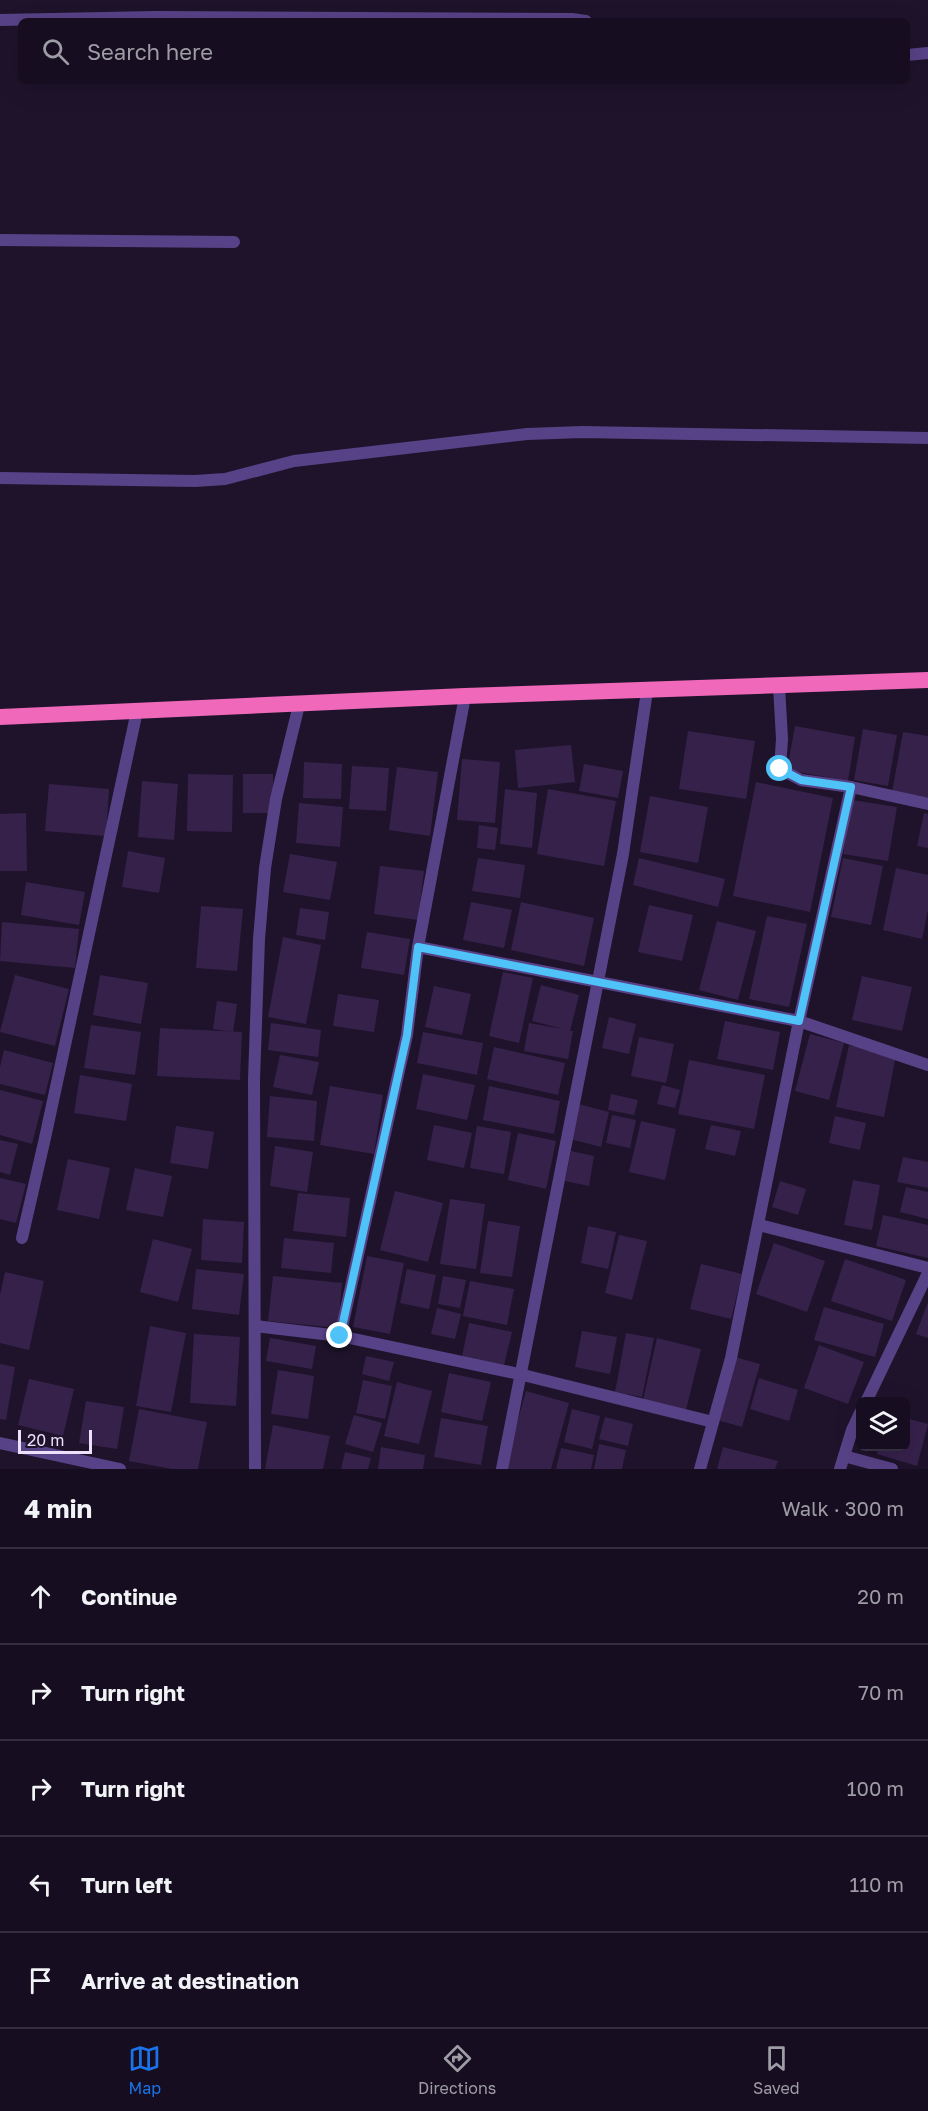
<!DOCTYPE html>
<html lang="en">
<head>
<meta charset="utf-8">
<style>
  :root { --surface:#160e20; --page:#231c2d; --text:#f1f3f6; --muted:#9e9ca5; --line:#352e3e; --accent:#1a73e8 }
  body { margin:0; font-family:"Golos Text",sans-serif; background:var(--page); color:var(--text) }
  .controls { position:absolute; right:18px; bottom:18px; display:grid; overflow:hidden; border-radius:9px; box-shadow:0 6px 24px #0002 }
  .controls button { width:54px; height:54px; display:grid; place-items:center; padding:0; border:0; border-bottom:2px solid var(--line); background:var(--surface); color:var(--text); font:30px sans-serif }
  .scale { position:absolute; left:18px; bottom:15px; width:74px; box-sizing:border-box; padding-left:6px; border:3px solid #ece0fd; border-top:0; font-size:16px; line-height:21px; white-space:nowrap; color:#ece0fd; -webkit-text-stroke:4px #1e132b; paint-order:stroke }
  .stop { position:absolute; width:18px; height:18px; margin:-14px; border:4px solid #4fc3f7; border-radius:50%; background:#fff }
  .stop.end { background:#4fc3f7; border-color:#fff; box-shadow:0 2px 6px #0008 }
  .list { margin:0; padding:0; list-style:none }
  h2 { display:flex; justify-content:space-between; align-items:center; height:78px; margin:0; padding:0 24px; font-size:26px }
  h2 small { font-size:20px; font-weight:400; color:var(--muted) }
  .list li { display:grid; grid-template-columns:39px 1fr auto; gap:18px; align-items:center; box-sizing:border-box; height:96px; padding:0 24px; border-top:2px solid var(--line) }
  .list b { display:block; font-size:22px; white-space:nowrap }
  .list em { font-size:20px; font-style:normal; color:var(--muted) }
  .icon { flex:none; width:33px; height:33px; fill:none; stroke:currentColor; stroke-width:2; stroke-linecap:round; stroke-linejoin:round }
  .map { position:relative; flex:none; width:928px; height:1469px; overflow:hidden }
  .search { position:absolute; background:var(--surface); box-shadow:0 6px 24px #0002; left:18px; right:18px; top:18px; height:66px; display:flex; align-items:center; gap:15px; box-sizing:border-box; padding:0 21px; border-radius:9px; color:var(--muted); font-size:22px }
  .sheet { height:558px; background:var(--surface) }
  nav { display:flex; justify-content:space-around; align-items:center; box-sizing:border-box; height:84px; border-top:2px solid var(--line); background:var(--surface); font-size:16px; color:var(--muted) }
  nav a { display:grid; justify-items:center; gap:3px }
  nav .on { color:var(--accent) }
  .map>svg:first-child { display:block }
  .building { fill:#36214b }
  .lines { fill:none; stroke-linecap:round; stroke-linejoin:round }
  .minor { stroke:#584287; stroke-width:12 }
  .trunk { stroke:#f068ba; stroke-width:16 }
  .route { stroke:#4fc3f7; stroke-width:8 }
</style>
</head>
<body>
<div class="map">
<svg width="928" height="1469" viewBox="0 0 928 1469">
  <rect width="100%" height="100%" fill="#1e132b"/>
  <g class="building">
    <path d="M795 726 855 737 848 781 787 770Z"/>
    <path d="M863 729 897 735 888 786 854 780Z"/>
    <path d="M688 731 755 741 746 799 679 789Z"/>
    <path d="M903 732 928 736V798L892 792Z"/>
    <path d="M571 745 575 782 518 788 515 750Z"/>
    <path d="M462 759 500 762 495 823 457 820Z"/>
    <path d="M304 762 342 764 341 799 303 798Z"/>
    <path d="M584 764 623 771 618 798 579 791Z"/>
    <path d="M352 766 389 768 386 811 349 809Z"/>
    <path d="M397 767 438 772 430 836 389 830Z"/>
    <path d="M188 774 233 775 232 832 187 831Z"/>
    <path d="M243 774H273L274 813H243Z"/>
    <path d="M142 781 178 784 174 840 138 837Z"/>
    <path d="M756 782 833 798 810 912 733 896Z"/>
    <path d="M49 784 109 789 106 836 45 831Z"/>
    <path d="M505 789 537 793 532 848 500 844Z"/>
    <path d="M548 789 616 801 604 866 537 854Z"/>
    <path d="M650 796 708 807 698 863 640 852Z"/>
    <path d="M852 800 897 807 888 861 843 854Z"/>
    <path d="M299 803 343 807 340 847 296 843Z"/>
    <path d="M26 813 27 871H0V814Z"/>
    <path d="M924 813 928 814V848L917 846Z"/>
    <path d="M479 825 498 828 495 850 477 848Z"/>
    <path d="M128 851 165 858 159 893 122 887Z"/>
    <path d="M290 854 337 862 330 900 283 892Z"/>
    <path d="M478 858 525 865 520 898 472 891Z"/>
    <path d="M639 858 725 879 718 907 633 885Z"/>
    <path d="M843 858 883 866 871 925 831 917Z"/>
    <path d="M380 866 424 871 418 920 374 914Z"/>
    <path d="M896 868 928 875V910L922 939 883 930Z"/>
    <path d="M26 882 85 892 79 925 21 915Z"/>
    <path d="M471 902 512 910 504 948 463 940Z"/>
    <path d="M521 902 594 918 584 966 511 950Z"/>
    <path d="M649 905 693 915 682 961 638 952Z"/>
    <path d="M201 906 243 909 237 971 196 968Z"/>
    <path d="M300 908 329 912 325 940 296 935Z"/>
    <path d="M767 916 807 924 789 1007 749 999Z"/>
    <path d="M717 921 756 931 738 1000 699 990Z"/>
    <path d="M2 922 79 929 75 968 0 961Z"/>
    <path d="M367 932 410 939 404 975 361 968Z"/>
    <path d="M283 937 321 945 306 1024 268 1017Z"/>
    <path d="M503 972 533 978 519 1043 489 1036Z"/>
    <path d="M15 975 69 989 55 1046 0 1032Z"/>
    <path d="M100 975 148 983 141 1024 93 1015Z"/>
    <path d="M862 976 912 987 902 1031 852 1020Z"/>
    <path d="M541 985 579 995 570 1031H573L568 1059 524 1051 529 1023 563 1029 532 1021Z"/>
    <path d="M434 986 471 994 462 1035 425 1027Z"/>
    <path d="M338 994 379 1000 374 1032 333 1026Z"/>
    <path d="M217 1001 237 1004 233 1032 213 1029Z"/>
    <path d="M609 1017 636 1024 629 1054 602 1048Z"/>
    <path d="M725 1021 780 1032 773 1070 717 1059Z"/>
    <path d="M271 1023 321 1030 318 1057 268 1050Z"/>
    <path d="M91 1025 141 1032 135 1075 84 1068Z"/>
    <path d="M160 1028 242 1032 240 1080 157 1076Z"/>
    <path d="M423 1032 483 1043 477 1075 417 1063Z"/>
    <path d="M810 1034 844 1043 829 1100 795 1091Z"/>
    <path d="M639 1037 674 1044 666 1083 631 1076Z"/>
    <path d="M849 1045 896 1055 884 1117 836 1107Z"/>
    <path d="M494 1047 565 1063 558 1095 487 1079Z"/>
    <path d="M4 1050 53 1063 45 1095 0 1084V1067Z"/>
    <path d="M280 1055 319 1062 312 1095 273 1087Z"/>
    <path d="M689 1060 765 1075 754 1129 678 1114Z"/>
    <path d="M423 1074 475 1085 467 1120 416 1109Z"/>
    <path d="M80 1075 132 1084 126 1121 74 1113Z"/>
    <path d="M662 1085 680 1090 675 1108 657 1104Z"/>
    <path d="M330 1086 383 1095 374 1154 320 1145Z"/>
    <path d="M489 1086 560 1101 554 1134 483 1120Z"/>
    <path d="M0 1090 43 1101 32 1144 0 1135Z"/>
    <path d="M611 1094 638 1100 634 1115 608 1110Z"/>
    <path d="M270 1096 317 1101 314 1141 267 1137Z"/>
    <path d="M578 1104 609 1112 601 1147 570 1139Z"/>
    <path d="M612 1115 636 1120 630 1148 606 1143Z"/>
    <path d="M835 1116 866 1123 860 1150 829 1143Z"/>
    <path d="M641 1121 676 1129 665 1180 629 1172Z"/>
    <path d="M434 1125 472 1133 464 1168 427 1160Z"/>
    <path d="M711 1125 741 1131 735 1156 705 1149Z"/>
    <path d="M176 1126 214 1132 208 1169 170 1163Z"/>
    <path d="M477 1126 511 1132 504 1174 470 1168Z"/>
    <path d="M518 1133 556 1141 546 1189 508 1180Z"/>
    <path d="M0 1140 18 1144 10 1175 0 1172Z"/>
    <path d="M275 1146 313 1152 307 1192 270 1186Z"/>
    <path d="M571 1151 594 1156 589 1186 565 1181Z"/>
    <path d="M903 1157 928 1162V1188L897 1182Z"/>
    <path d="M68 1159 110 1168 99 1219 57 1210Z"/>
    <path d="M135 1168 172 1176 163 1217 126 1210Z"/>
    <path d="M0 1178 26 1184 16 1223 0 1219Z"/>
    <path d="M853 1180 880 1185 872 1230 844 1225Z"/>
    <path d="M780 1181 806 1189 798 1215 772 1207Z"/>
    <path d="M906 1187 928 1192V1219L900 1212Z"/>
    <path d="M395 1191 443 1203 428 1262 380 1250Z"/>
    <path d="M298 1193 350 1198 346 1237 293 1231Z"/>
    <path d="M450 1199 485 1204 476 1269 440 1264Z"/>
    <path d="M883 1215 928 1225V1258L876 1246Z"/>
    <path d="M203 1219 244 1222 242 1263 201 1260Z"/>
    <path d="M488 1221 520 1226 512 1277 480 1273Z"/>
    <path d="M588 1226 616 1232 608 1269 581 1263Z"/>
    <path d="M619 1235 647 1241 632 1300 605 1293Z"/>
    <path d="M284 1238 334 1243 331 1273 281 1268Z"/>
    <path d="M153 1239 192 1249 178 1302 140 1292Z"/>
    <path d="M774 1243 825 1261 807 1312 756 1294Z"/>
    <path d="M367 1256 404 1263 390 1334 353 1327Z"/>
    <path d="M845 1259 906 1280 892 1321 831 1301Z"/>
    <path d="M701 1264 742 1274 731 1319 690 1309Z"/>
    <path d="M196 1269 244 1274 239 1315 192 1309Z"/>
    <path d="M407 1269 436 1275 429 1309 400 1303Z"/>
    <path d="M5 1272 44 1281 29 1350 0 1343V1295Z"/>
    <path d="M273 1276 342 1283 338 1328 268 1321Z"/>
    <path d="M443 1276 466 1280 460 1308 438 1304Z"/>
    <path d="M470 1281 514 1289 507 1325 463 1316Z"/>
    <path d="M928 1302V1338L916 1334Z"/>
    <path d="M824 1307 884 1324 875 1357 814 1340Z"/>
    <path d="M437 1308 461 1314 455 1339 431 1334Z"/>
    <path d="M469 1323 512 1332 504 1365 462 1356Z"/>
    <path d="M150 1326 186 1333 171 1412 136 1406Z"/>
    <path d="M582 1331 617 1337 610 1374 575 1367Z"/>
    <path d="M626 1333 654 1338 642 1397 615 1392Z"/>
    <path d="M194 1334 240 1337 236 1406 190 1403Z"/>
    <path d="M270 1338 316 1346 312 1369 266 1361Z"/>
    <path d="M657 1338 701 1349 686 1410 643 1400Z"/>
    <path d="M819 1345 864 1362 848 1404 804 1388Z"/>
    <path d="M366 1356 394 1362 389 1381 362 1374Z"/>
    <path d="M735 1357 760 1364 742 1427 717 1420Z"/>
    <path d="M0 1364 15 1367 6 1420 0 1419Z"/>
    <path d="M278 1370 314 1376 308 1419 271 1414Z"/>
    <path d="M449 1373 491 1382 482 1421 441 1412Z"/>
    <path d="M759 1378 798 1390 789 1421 750 1409Z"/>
    <path d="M29 1379 74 1389 63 1436 18 1425Z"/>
    <path d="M363 1380 392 1386 385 1419 356 1413Z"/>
    <path d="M397 1382 432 1391 419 1444 384 1436Z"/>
    <path d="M526 1391 569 1403 551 1469H504Z"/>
    <path d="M86 1401 124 1407 117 1449 79 1443Z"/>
    <path d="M139 1409 207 1422 198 1469H172L129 1461Z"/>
    <path d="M572 1409 600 1416 592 1449 564 1442Z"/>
    <path d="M354 1415 382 1423 373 1452 345 1444Z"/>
    <path d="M605 1417 633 1424 628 1446 599 1439Z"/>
    <path d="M441 1418 488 1426 481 1465 434 1457Z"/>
    <path d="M906 1418 928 1424 917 1466 877 1454 879 1446H906Z"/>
    <path d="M273 1425 330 1436 323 1469H265Z"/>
    <path d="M599 1444 626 1450 622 1469H594Z"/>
    <path d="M381 1447 425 1455 423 1469H378Z"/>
    <path d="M723 1447 778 1461 775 1469H717Z"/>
    <path d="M561 1448 594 1455 591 1469H556Z"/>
    <path d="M345 1452 371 1458 368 1469H341Z"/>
  </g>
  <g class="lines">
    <g class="minor">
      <path d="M0 20 156 17 572 19 586 21"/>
      <path d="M907 55 928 53"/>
      <path d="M0 240 234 242"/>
      <path d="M0 478 195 481 225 479 294 461 527 434 582 432 928 438"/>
      <path d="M779 686 782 739 780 769 801 780 851 787 928 804"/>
      <path d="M418 947 799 1021 928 1065"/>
      <path d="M759 1225 928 1268"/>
      <path d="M22 1238 45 1138 137 711"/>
      <path d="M255 1326 340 1336 519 1374 713 1422"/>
      <path d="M340 1336 407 1035 418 947 465 696"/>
      <path d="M866 1402 928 1273"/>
      <path d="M0 1443 120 1469"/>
      <path d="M844 1456 892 1469"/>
      <path d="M255 1469 254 1079 259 939 265 868 276 799 299 705"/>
      <path d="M502 1469 623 854 647 691"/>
      <path d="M700 1469 731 1358 799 1021 851 787"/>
      <path d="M840 1469 852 1430 860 1413"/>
    </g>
    <path class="trunk" d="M0 717 465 696 928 680"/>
  </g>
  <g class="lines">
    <path class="route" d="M340 1336 407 1035 418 947 799 1021 851 787 801 780 780 769"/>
  </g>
</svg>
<div class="controls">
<button><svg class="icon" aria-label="layers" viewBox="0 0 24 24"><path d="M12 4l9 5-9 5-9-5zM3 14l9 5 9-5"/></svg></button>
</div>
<div class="scale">20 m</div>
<div class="stop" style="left:780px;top:769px"></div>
<div class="stop end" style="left:340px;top:1336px"></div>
<div class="search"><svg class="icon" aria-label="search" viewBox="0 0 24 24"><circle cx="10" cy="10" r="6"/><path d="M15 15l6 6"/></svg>Search here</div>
</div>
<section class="sheet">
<h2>4 min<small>Walk · 300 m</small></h2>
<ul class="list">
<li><svg class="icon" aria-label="ahead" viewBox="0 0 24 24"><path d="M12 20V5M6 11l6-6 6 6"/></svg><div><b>Continue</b></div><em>20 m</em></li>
<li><svg class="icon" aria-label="right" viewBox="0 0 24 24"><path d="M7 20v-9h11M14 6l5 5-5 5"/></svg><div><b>Turn right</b></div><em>70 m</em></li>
<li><svg class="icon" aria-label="right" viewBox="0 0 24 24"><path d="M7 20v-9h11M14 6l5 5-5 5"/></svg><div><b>Turn right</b></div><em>100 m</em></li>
<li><svg class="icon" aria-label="left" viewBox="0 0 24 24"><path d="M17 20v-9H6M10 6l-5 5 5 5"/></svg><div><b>Turn left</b></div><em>110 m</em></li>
<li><svg class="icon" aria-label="arrive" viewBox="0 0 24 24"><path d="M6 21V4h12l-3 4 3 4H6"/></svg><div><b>Arrive at destination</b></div></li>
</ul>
</section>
<nav>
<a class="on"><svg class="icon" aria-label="map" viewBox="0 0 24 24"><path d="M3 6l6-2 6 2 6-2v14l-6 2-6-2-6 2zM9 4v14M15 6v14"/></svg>Map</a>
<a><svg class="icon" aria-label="directions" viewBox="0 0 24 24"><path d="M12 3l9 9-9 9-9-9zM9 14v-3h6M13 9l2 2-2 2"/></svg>Directions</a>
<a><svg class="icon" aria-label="saved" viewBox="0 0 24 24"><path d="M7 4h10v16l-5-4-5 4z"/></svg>Saved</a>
</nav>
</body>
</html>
